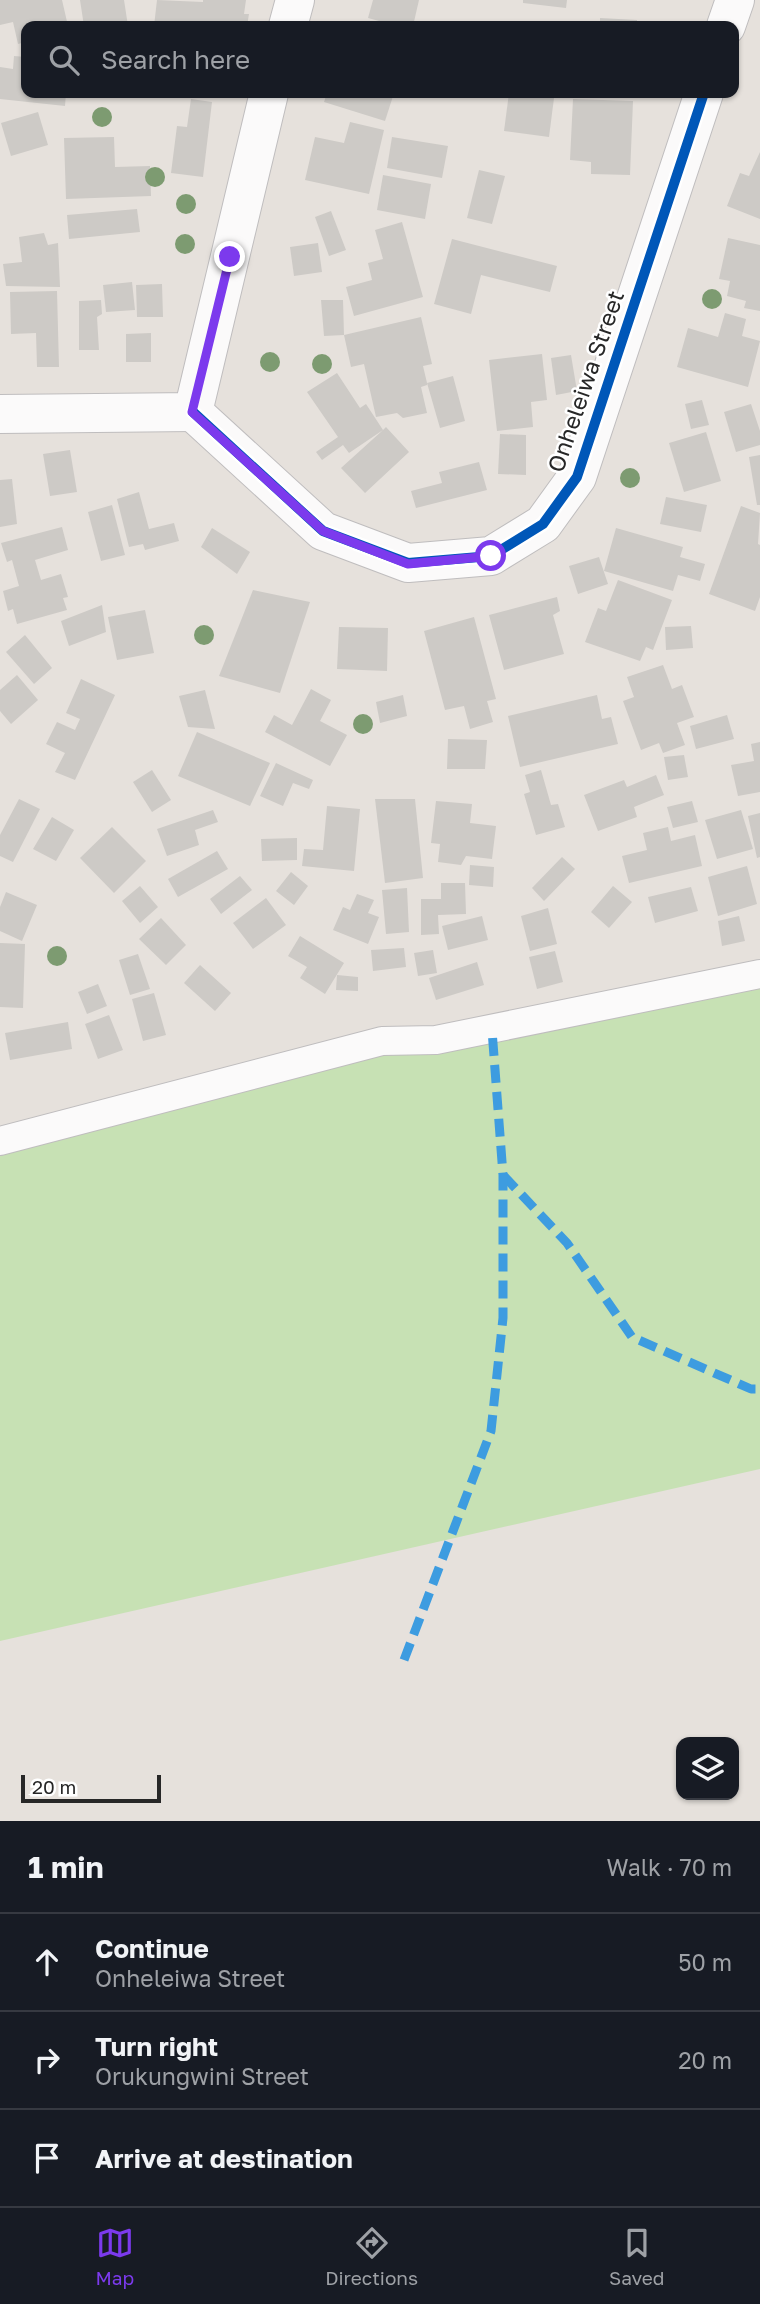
<!DOCTYPE html>
<html lang="en">
<head>
<meta charset="utf-8">
<style>
  :root { --surface:#171b24; --page:#242831; --text:#f1f3f6; --muted:#9ea1a6; --line:#363941; --accent:#7c3aed }
  body { margin:0; font-family:"Golos Text",sans-serif; background:var(--page); color:var(--text) }
  .controls { position:absolute; right:21px; bottom:21px; display:grid; overflow:hidden; border-radius:14px; box-shadow:0 2px 5px #0004 }
  .controls button { width:63px; height:63px; display:grid; place-items:center; padding:0; border:0; border-bottom:2px solid var(--line); background:var(--surface); color:var(--text); font:35px sans-serif }
  .scale { position:absolute; left:21px; bottom:18px; width:140px; box-sizing:border-box; padding-left:7px; border:4px solid #272727; border-top:0; font-size:19px; line-height:24px; white-space:nowrap; color:#272727; -webkit-text-stroke:5px #fff; paint-order:stroke }
  .stop { position:absolute; width:21px; height:21px; margin:-16px; border:5px solid #7c3aed; border-radius:50%; background:#fff }
  .stop.end { background:#7c3aed; border-color:#fff; box-shadow:0 2px 7px #0008 }
  .list { margin:0; padding:0; list-style:none }
  h2 { display:flex; justify-content:space-between; align-items:center; height:91px; margin:0; padding:0 28px; font-size:30px }
  h2 small { font-size:23px; font-weight:400; color:var(--muted) }
  .list li { display:grid; grid-template-columns:46px 1fr auto; gap:21px; align-items:center; box-sizing:border-box; height:98px; padding:0 28px; border-top:2px solid var(--line) }
  .list b { display:block; font-size:26px; white-space:nowrap }
  .list p { margin:0; font-size:23px; white-space:nowrap; color:var(--muted) }
  .list em { font-size:23px; font-style:normal; color:var(--muted) }
  .icon { flex:none; width:38px; height:38px; fill:none; stroke:currentColor; stroke-width:2; stroke-linecap:round; stroke-linejoin:round }
  .map { position:relative; flex:none; width:760px; height:1821px; overflow:hidden }
  .search { position:absolute; background:var(--surface); box-shadow:0 2px 5px #0004; left:21px; right:21px; top:21px; height:77px; display:flex; align-items:center; gap:18px; box-sizing:border-box; padding:0 24px; border-radius:14px; color:var(--muted); font-size:26px }
  .sheet { height:385px; background:var(--surface) }
  nav { display:flex; justify-content:space-around; align-items:center; box-sizing:border-box; height:98px; border-top:2px solid var(--line); background:var(--surface); font-size:19px; color:var(--muted) }
  nav a { display:grid; justify-items:center; gap:4px }
  nav .on { color:var(--accent) }
  .map>svg:first-child { display:block }
  .green { fill:#c7e1b4 }
  .building { fill:#cdcac6 }
  .lines { fill:none; stroke-linecap:round; stroke-linejoin:round }
  .lane-casing { stroke:#bfbdbe; stroke-width:30 }
  .street-casing { stroke:#bfbdbe; stroke-width:40 }
  .lane { stroke:#fbfafa; stroke-width:28 }
  .street { stroke:#fbfafa; stroke-width:38 }
  .quiet { stroke:#3d9ce0; stroke-width:9; stroke-dasharray:18 9; stroke-linecap:butt }
  .cycleway-casing { stroke:#fff; stroke-width:15 }
  .cycleway { stroke:#0057b8; stroke-width:10 }
  .tree { fill:#7d9b71 }
  .route { stroke:#7c3aed; stroke-width:9 }
  .labels { text-anchor:middle; dominant-baseline:central; stroke-width:5; stroke-linejoin:round; paint-order:stroke }
  .street-label { font-size:23px; fill:#272727; stroke:#fff }
</style>
</head>
<body>
<div class="map">
<svg width="760" height="1821" viewBox="0 0 760 1821">
  <rect width="100%" height="100%" fill="#e6e1dc"/>
  <path class="green" d="M760 974V1469L0 1641V1141L382 1041Z"/>
  <g class="building">
    <path d="M0 0H62L68 26H26V42L18 44 13 22 0 25Z"/>
    <path d="M80 0H124L128 26H84Z"/>
    <path d="M157 0 203 2V0H246L244 14H249L247 26H154Z"/>
    <path d="M373 0H419L413 26H398L368 18Z"/>
    <path d="M523 0H567L566 8 523 3Z"/>
    <path d="M600 18 637 20V26H600Z"/>
    <path d="M14 56 26 57V93H66L65 106 0 99V67L13 69Z"/>
    <path d="M327 93H394L385 121 324 102Z"/>
    <path d="M509 93 554 98 549 137 504 131Z"/>
    <path d="M191 99 212 102 203 177 171 173 177 126 187 127Z"/>
    <path d="M573 99 633 101 630 175 591 174V162L570 160Z"/>
    <path d="M38 112 48 145 11 156 1 123Z"/>
    <path d="M350 122 384 130 369 194 305 180 315 137 344 143Z"/>
    <path d="M114 137 115 167 150 166 151 196 66 199 64 138Z"/>
    <path d="M392 137 448 146 442 178 387 168Z"/>
    <path d="M760 152V219L727 206 740 173 749 176Z"/>
    <path d="M479 170 505 176 492 224 467 218Z"/>
    <path d="M383 175 431 184 425 219 377 210Z"/>
    <path d="M137 209 140 232 69 239 67 215Z"/>
    <path d="M331 211 346 250 329 256 315 217Z"/>
    <path d="M402 222 423 297 354 316 346 287 372 280 368 263 383 259 375 230Z"/>
    <path d="M44 233 48 245 58 243 60 287 6 286 3 264 22 262 19 237Z"/>
    <path d="M728 238 760 245V311L744 308 746 301 727 296 730 281 719 279Z"/>
    <path d="M452 239 557 266 550 292 481 275 471 314 434 304Z"/>
    <path d="M318 243 322 272 294 276 290 247Z"/>
    <path d="M132 282 135 310 106 312 103 285Z"/>
    <path d="M162 284 163 317H137L136 285Z"/>
    <path d="M57 291 59 367H37L36 333 11 334 10 292Z"/>
    <path d="M101 300 102 314 97 317 99 350H79V301Z"/>
    <path d="M321 300H343L344 335 324 336Z"/>
    <path d="M725 313 746 319 742 336 760 341 748 387 677 367 688 328 718 337Z"/>
    <path d="M421 317 432 364 423 366 427 383 453 376 465 421 440 428 427 383V385L421 387 427 413 403 418 397 413 376 417 364 364 351 367 344 335Z"/>
    <path d="M151 333V362H126V334Z"/>
    <path d="M542 354 547 400 531 402 533 427 497 431 489 360Z"/>
    <path d="M571 355 577 391 556 395 551 358Z"/>
    <path d="M337 373 360 408 366 404 383 430 386 427 409 452 365 493 341 468 383 430 349 453 343 445 322 460 316 452 338 437 307 392Z"/>
    <path d="M702 400 709 425 691 429 685 404Z"/>
    <path d="M751 404 760 431V445L736 452 724 412Z"/>
    <path d="M706 432 721 481 684 492 669 443Z"/>
    <path d="M500 434 526 435V475L498 474Z"/>
    <path d="M70 450 77 492 50 496 43 454Z"/>
    <path d="M760 455V505H757L749 457Z"/>
    <path d="M479 462 487 490 416 508 411 491 442 483 439 472Z"/>
    <path d="M12 479 17 524 0 527V480Z"/>
    <path d="M139 492 149 529 174 523 179 541 145 550 143 544 129 547 117 499Z"/>
    <path d="M666 497 707 505 701 532 660 524Z"/>
    <path d="M112 505 125 555 101 561 88 512Z"/>
    <path d="M741 506 760 513 758 544 760 545V597L755 611 709 594Z"/>
    <path d="M62 527 68 550 35 560 41 580 61 574 68 597 63 598 67 610 17 624 13 609 8 611 3 591 19 586 12 560 7 562 1 543Z"/>
    <path d="M212 528 250 552 237 574 201 547Z"/>
    <path d="M616 528 683 547 680 557 705 564 700 581 678 575 673 591 604 571Z"/>
    <path d="M599 557 608 584 578 594 569 566Z"/>
    <path d="M618 580 672 600 653 650 646 647 640 661 585 642 598 608 606 611Z"/>
    <path d="M253 590 310 602 280 693 219 676Z"/>
    <path d="M557 597 560 611 553 615 564 654 504 670 489 615Z"/>
    <path d="M102 605 106 632 69 646 61 621Z"/>
    <path d="M145 610 154 653 117 660 108 617Z"/>
    <path d="M474 617 496 699 487 701 493 722 470 729 464 706 445 710 424 631Z"/>
    <path d="M691 626 693 648 666 650 665 627Z"/>
    <path d="M339 627 388 628 387 671 337 669Z"/>
    <path d="M25 635 52 668 34 684 6 652Z"/>
    <path d="M663 665 672 689 682 685 694 717 677 723 685 745 663 753 659 743 641 750 623 701 634 697 627 677Z"/>
    <path d="M17 675 38 700 11 724 0 711V690Z"/>
    <path d="M81 679 115 695 75 780 55 772 65 753 46 744 57 722 75 730 80 719 66 713Z"/>
    <path d="M311 689 331 700 320 721 347 735 330 766 265 732 274 715 292 725Z"/>
    <path d="M205 690 215 729 188 727 179 696Z"/>
    <path d="M403 695 407 716 380 723 376 702Z"/>
    <path d="M597 695 602 719 611 717 618 744 520 767 508 716Z"/>
    <path d="M727 715 734 739 696 749 690 726Z"/>
    <path d="M197 732 270 763 250 806 178 776Z"/>
    <path d="M448 739 487 740 485 769H447Z"/>
    <path d="M760 742V792L738 796 731 765 754 761 751 744Z"/>
    <path d="M684 755 688 777 668 780 664 757Z"/>
    <path d="M276 763 313 780 309 789 293 783 283 806 260 796Z"/>
    <path d="M152 770 171 800 152 812 133 782Z"/>
    <path d="M541 770 551 805 558 804 565 827 536 835 524 794 530 792 525 775Z"/>
    <path d="M656 775 664 795 634 807 637 817 598 831 584 795 624 780 627 787Z"/>
    <path d="M19 799 40 809 13 862 0 856V835Z"/>
    <path d="M375 799H415L423 878 385 883Z"/>
    <path d="M436 801 472 804 470 823 496 826 492 859 466 856 461 865 438 862 440 844 431 843Z"/>
    <path d="M692 801 698 822 673 828 667 807Z"/>
    <path d="M327 806 360 809 354 871 302 866 304 849 323 850Z"/>
    <path d="M213 810 218 822 195 830 199 845 167 856 157 829Z"/>
    <path d="M741 810 753 849 717 859 705 820Z"/>
    <path d="M760 813V857L757 858 748 816Z"/>
    <path d="M52 817 74 830 56 861 33 849Z"/>
    <path d="M112 827 146 861 114 893 80 858Z"/>
    <path d="M668 827 671 841 695 835 702 866 629 883 622 856 647 850 643 833Z"/>
    <path d="M297 838V860L262 861 261 839Z"/>
    <path d="M217 851 228 869 178 897 168 879Z"/>
    <path d="M562 857 575 869 544 901 532 888Z"/>
    <path d="M470 865 494 867 493 887 469 885Z"/>
    <path d="M747 866 757 904 718 916 708 877Z"/>
    <path d="M291 872 308 886 294 905 276 891Z"/>
    <path d="M240 876 252 890 221 914 210 899Z"/>
    <path d="M441 883H465L466 914 438 915 439 934 421 935V899H441Z"/>
    <path d="M140 886 158 907 140 923 122 901Z"/>
    <path d="M613 886 632 902 609 928 591 912Z"/>
    <path d="M691 887 698 911 655 923 648 897Z"/>
    <path d="M407 888 409 932 386 934 382 890Z"/>
    <path d="M6 892 37 905 22 941 0 931V907Z"/>
    <path d="M357 894 374 900 368 913 379 917 368 944 333 930 343 907 350 910Z"/>
    <path d="M266 898 286 925 253 949 233 923Z"/>
    <path d="M548 908 557 944 530 951 521 916Z"/>
    <path d="M482 916 488 940 448 950 442 926Z"/>
    <path d="M739 916 745 941 722 946 718 921Z"/>
    <path d="M161 918 186 945 166 965 139 939Z"/>
    <path d="M300 936 344 963 325 994 300 978 307 967 288 956Z"/>
    <path d="M0 943 25 944 23 1008 0 1007Z"/>
    <path d="M404 948 406 967 373 971 371 950Z"/>
    <path d="M433 950 437 973 418 976 414 953Z"/>
    <path d="M555 951 563 982 537 989 529 957Z"/>
    <path d="M138 954 150 989 130 995 119 960Z"/>
    <path d="M477 962 484 985 436 1000 429 978Z"/>
    <path d="M200 965 231 993 215 1011 184 983Z"/>
    <path d="M337 975 358 977V991L336 990Z"/>
    <path d="M98 984 107 1006 87 1014 78 992Z"/>
    <path d="M154 993 166 1035 143 1041 132 999Z"/>
    <path d="M109 1015 123 1050 98 1059 85 1024Z"/>
    <path d="M68 1022 72 1049 10 1060 5 1033Z"/>
  </g>
  <g class="lines">
    <g class="lane-casing">
      <path id="lane" d="M0 1141 382 1041 436 1040 760 974"/>
    </g>
    <g class="street-casing">
      <g id="street">
        <path d="M288 26 295 0"/>
        <path d="M726 26 735 0"/>
        <path d="M193 412 323 531 408 563 491 556 543 524 577 477 704 93"/>
        <path d="M0 414 193 412 269 93"/>
      </g>
    </g>
    <use href="#lane" class="lane"/>
    <use href="#street" class="street"/>
    <g class="quiet">
      <path d="M503 1175 567 1243 632 1337 751 1389H760"/>
      <path d="M404 1660 491 1431 503 1318V1175L492 1030"/>
    </g>
    <g class="cycleway-casing">
      <path id="cycleway" d="M193 412 323 531 408 563 491 556 543 524 577 477 704 93"/>
    </g>
    <use href="#cycleway" class="cycleway"/>
  </g>
  <g class="tree">
    <circle cx="102" cy="117" r="10"/>
    <circle cx="155" cy="177" r="10"/>
    <circle cx="186" cy="204" r="10"/>
    <circle cx="185" cy="244" r="10"/>
    <circle cx="712" cy="299" r="10"/>
    <circle cx="270" cy="362" r="10"/>
    <circle cx="322" cy="364" r="10"/>
    <circle cx="630" cy="478" r="10"/>
    <circle cx="204" cy="635" r="10"/>
    <circle cx="363" cy="724" r="10"/>
    <circle cx="57" cy="956" r="10"/>
  </g>
  <g class="lines">
    <path class="route" d="M230 257 192 412 323 531 408 564 491 556"/>
  </g>
  <g class="labels">
    <g class="street-label">
      <text transform="translate(585 381) rotate(-71)">Onheleiwa Street</text>
    </g>
  </g>
</svg>
<div class="controls">
<button><svg class="icon" aria-label="layers" viewBox="0 0 24 24"><path d="M12 4l9 5-9 5-9-5zM3 14l9 5 9-5"/></svg></button>
</div>
<div class="scale">20 m</div>
<div class="stop" style="left:491px;top:556px"></div>
<div class="stop end" style="left:230px;top:257px"></div>
<div class="search"><svg class="icon" aria-label="search" viewBox="0 0 24 24"><circle cx="10" cy="10" r="6"/><path d="M15 15l6 6"/></svg>Search here</div>
</div>
<section class="sheet">
<h2>1 min<small>Walk · 70 m</small></h2>
<ul class="list">
<li><svg class="icon" aria-label="ahead" viewBox="0 0 24 24"><path d="M12 20V5M6 11l6-6 6 6"/></svg><div><b>Continue</b><p>Onheleiwa Street</p></div><em>50 m</em></li>
<li><svg class="icon" aria-label="right" viewBox="0 0 24 24"><path d="M7 20v-9h11M14 6l5 5-5 5"/></svg><div><b>Turn right</b><p>Orukungwini Street</p></div><em>20 m</em></li>
<li><svg class="icon" aria-label="arrive" viewBox="0 0 24 24"><path d="M6 21V4h12l-3 4 3 4H6"/></svg><div><b>Arrive at destination</b></div></li>
</ul>
</section>
<nav>
<a class="on"><svg class="icon" aria-label="map" viewBox="0 0 24 24"><path d="M3 6l6-2 6 2 6-2v14l-6 2-6-2-6 2zM9 4v14M15 6v14"/></svg>Map</a>
<a><svg class="icon" aria-label="directions" viewBox="0 0 24 24"><path d="M12 3l9 9-9 9-9-9zM9 14v-3h6M13 9l2 2-2 2"/></svg>Directions</a>
<a><svg class="icon" aria-label="saved" viewBox="0 0 24 24"><path d="M7 4h10v16l-5-4-5 4z"/></svg>Saved</a>
</nav>
</body>
</html>
